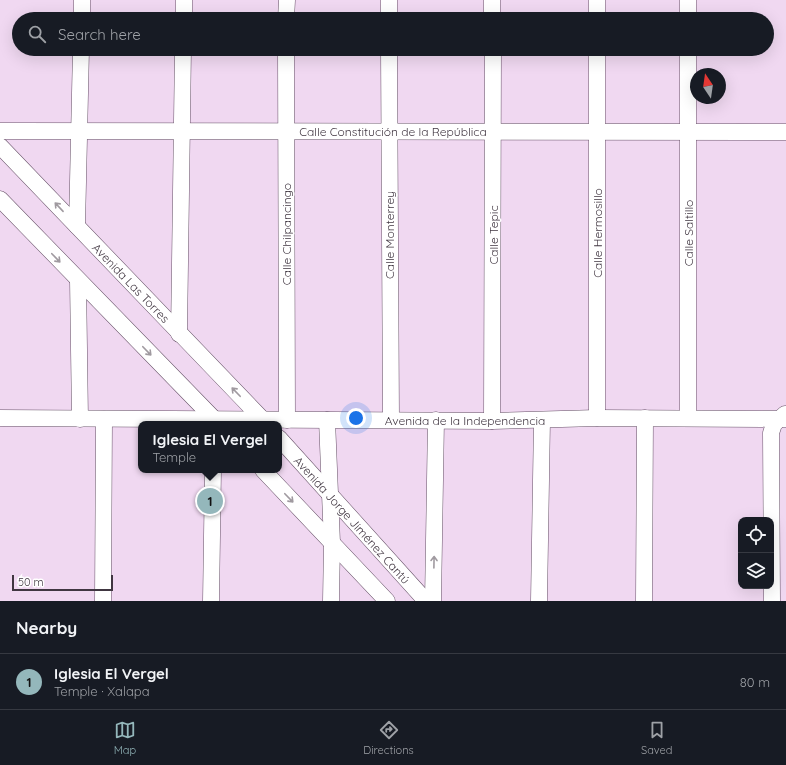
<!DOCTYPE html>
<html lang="en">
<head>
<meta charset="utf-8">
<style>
  :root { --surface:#171b24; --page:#20242c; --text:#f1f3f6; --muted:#9ea1a6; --line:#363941; --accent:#94b7bb }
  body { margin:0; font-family:Quicksand,sans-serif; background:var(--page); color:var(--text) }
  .controls { position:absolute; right:12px; bottom:12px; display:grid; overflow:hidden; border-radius:8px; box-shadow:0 4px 16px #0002 }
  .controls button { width:36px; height:36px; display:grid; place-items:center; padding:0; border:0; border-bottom:1px solid var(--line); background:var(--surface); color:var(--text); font:20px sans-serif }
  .compass { position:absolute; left:690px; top:68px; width:36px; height:36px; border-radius:50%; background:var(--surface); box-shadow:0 4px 16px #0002; rotate:347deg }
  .scale { position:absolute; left:12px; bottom:10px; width:101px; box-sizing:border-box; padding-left:4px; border:2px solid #403641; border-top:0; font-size:11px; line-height:14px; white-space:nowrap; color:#403641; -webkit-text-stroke:3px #fff; paint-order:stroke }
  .you { position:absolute; left:356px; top:418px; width:14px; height:14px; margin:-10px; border:3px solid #fff; border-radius:50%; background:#1a73e8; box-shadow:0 0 0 6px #1a73e833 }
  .badge { display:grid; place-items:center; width:26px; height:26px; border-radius:50%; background:var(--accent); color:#111; font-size:13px; font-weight:700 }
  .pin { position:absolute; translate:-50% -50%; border:2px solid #fff; box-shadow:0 1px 4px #0006 }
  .popup { position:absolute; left:138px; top:421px; width:144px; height:52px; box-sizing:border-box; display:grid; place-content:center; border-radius:8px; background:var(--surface); filter:drop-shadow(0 1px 3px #0005); font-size:13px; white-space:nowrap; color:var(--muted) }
  .popup b { font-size:15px; color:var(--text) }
  .popup::after { content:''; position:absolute; left:50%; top:100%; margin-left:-8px; border:8px solid transparent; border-top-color:var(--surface) }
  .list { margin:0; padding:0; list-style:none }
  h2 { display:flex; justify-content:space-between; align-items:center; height:52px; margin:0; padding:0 16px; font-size:17px }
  h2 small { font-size:13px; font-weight:400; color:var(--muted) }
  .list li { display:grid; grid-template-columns:26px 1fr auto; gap:12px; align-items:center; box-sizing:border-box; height:56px; padding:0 16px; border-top:1px solid var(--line) }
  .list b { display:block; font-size:15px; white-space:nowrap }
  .list p { margin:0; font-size:13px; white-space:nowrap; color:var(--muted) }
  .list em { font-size:13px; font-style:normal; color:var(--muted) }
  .icon { flex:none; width:22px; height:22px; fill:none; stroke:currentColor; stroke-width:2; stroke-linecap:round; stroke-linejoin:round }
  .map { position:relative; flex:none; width:786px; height:601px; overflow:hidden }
  .search { position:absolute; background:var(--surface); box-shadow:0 4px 16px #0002; left:12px; right:12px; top:12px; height:44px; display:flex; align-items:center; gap:10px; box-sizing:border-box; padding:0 14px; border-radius:22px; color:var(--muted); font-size:15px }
  .sheet { height:108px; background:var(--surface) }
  nav { display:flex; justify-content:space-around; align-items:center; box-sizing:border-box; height:56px; border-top:1px solid var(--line); background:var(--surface); font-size:11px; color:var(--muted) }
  nav a { display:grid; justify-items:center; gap:2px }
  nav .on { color:var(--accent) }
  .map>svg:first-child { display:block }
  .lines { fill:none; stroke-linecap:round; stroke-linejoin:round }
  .minor-casing { stroke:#665167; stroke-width:17 }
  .minor { stroke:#fff; stroke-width:16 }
  .oneway { stroke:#a09aa0 }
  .labels { text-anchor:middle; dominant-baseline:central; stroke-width:3; stroke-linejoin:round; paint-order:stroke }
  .street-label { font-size:12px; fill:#403641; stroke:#fff }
</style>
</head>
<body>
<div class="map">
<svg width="786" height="601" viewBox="0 0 786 601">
  <rect width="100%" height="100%" fill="#f0d8f1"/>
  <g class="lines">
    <g class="minor-casing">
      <g id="minor">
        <path d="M389 0V19"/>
        <path d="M492 0V19"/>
        <path d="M597 0V19"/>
        <path d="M688 0V19"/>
        <path d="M82 19V0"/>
        <path d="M184 19V0"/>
        <path d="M286 19 287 0"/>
        <path d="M286 49 287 420"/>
        <path d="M389 49 391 420"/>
        <path d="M0 131 786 132"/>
        <path d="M0 146 266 423"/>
        <path d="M0 199 218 423"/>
        <path d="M77 226 81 49"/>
        <path d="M78 280 80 419"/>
        <path d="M179 334 183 49"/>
        <path d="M0 418 492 421 597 418 786 419"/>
        <path d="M597 418V49"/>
        <path d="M688 418V49"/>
        <path d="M327 420 332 543 331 601"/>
        <path d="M492 421 493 49"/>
        <path d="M279 438 426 601"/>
        <path d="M263 470 387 601"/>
        <path d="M103 601 104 419"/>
        <path d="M211 601 213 470"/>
        <path d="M433 601 436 420"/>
        <path d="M539 601 542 420"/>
        <path d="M644 601 645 418"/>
        <path d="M772 601 771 433 774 424 785 414"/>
      </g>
    </g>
    <use href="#minor" class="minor"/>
  </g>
  <defs><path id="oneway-shaft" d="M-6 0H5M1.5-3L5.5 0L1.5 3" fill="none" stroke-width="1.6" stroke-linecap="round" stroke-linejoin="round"/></defs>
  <g class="oneway">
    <use href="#oneway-shaft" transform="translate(59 207) rotate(-133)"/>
    <use href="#oneway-shaft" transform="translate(56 258) rotate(46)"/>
    <use href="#oneway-shaft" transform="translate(147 351) rotate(46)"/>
    <use href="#oneway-shaft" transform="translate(236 392) rotate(-134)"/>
    <use href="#oneway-shaft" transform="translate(289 498) rotate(46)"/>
    <use href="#oneway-shaft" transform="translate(434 562) rotate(-89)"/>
  </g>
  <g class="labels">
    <g class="street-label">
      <text x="393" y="131">Calle Constitución de la República</text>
      <text transform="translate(597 233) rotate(-90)">Calle Hermosillo</text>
      <text transform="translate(688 233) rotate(-90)">Calle Saltillo</text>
      <text transform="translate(286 234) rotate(-90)">Calle Chilpancingo</text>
      <text transform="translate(389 235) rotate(-90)">Calle Monterrey</text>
      <text transform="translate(493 235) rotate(-90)">Calle Tepic</text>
      <text transform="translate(131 283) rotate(46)">Avenida Las Torres</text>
      <text x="465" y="420">Avenida de la Independencia</text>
      <text transform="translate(352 520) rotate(48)">Avenida Jorge Jiménez Cantú</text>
    </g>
  </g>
</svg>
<div class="controls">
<button><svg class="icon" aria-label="locate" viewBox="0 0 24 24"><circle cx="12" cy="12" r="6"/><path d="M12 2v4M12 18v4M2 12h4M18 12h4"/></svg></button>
<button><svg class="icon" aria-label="layers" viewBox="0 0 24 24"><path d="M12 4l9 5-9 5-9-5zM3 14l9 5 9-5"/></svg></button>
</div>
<svg class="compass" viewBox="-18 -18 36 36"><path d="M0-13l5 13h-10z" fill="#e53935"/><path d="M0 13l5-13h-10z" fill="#9ea1a6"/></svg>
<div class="scale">50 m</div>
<div class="you"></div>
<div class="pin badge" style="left:210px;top:501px">1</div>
<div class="popup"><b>Iglesia El Vergel</b>Temple</div>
<div class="search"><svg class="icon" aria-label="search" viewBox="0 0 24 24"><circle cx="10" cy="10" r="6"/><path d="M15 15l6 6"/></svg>Search here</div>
</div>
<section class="sheet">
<h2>Nearby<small></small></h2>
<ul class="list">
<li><span class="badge">1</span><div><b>Iglesia El Vergel</b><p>Temple · Xalapa</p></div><em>80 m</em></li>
</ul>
</section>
<nav>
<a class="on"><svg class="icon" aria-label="map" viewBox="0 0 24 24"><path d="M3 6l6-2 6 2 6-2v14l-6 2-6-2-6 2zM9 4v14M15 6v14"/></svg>Map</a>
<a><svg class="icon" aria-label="directions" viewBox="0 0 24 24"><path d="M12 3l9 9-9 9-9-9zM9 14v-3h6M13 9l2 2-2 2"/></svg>Directions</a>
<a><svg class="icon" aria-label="saved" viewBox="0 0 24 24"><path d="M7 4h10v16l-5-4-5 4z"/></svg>Saved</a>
</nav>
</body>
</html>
